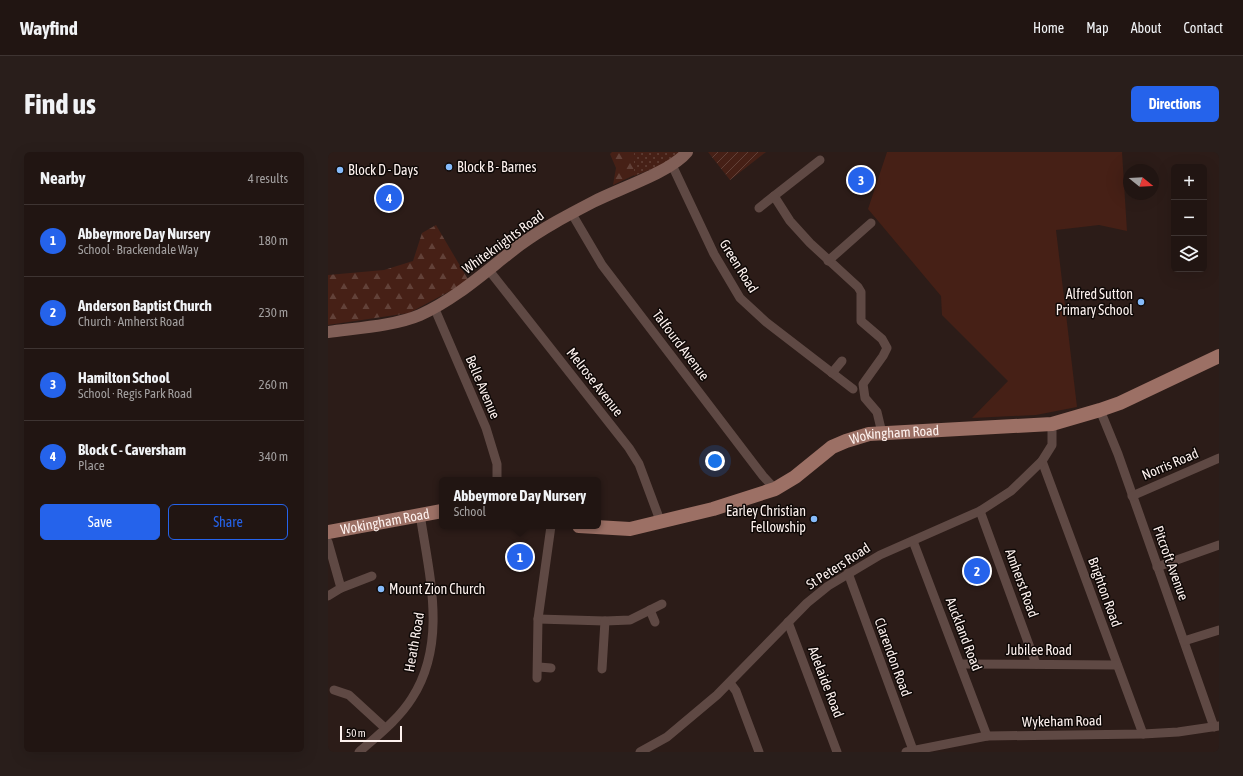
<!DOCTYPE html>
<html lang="en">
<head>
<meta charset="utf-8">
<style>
  :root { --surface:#211512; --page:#291e1b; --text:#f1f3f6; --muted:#a29f9f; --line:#3e3432; --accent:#2563eb }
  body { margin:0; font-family:"Asap Condensed",sans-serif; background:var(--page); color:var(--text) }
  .controls { position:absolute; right:12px; top:12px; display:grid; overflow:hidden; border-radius:6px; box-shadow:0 4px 16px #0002 }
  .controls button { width:36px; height:36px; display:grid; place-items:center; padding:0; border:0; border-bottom:1px solid var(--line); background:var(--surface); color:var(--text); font:20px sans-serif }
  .compass { position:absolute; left:795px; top:12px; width:36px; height:36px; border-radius:50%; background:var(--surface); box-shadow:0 4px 16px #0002; rotate:108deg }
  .scale { position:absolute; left:12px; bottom:10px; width:62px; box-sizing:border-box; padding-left:4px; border:2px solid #fdf1ee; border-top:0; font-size:11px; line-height:14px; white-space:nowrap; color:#fdf1ee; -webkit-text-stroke:3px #0f0907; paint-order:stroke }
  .you { position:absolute; left:387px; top:309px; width:14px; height:14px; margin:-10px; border:3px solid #fff; border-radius:50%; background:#1a73e8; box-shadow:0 0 0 6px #1a73e833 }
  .badge { display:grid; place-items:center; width:26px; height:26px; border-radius:50%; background:var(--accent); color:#fff; font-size:13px; font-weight:700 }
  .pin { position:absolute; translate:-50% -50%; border:2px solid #fff; box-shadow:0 1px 4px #0006 }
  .popup { position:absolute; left:111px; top:325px; width:162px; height:52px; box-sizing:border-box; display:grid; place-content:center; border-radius:6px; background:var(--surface); filter:drop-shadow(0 1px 3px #0005); font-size:13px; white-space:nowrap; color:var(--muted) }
  .popup b { font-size:15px; color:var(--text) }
  .popup::after { content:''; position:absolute; left:50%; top:100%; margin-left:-8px; border:8px solid transparent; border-top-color:var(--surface) }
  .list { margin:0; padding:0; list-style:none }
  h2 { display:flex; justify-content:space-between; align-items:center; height:52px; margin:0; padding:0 16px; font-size:17px }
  h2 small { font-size:13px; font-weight:400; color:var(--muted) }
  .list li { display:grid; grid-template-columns:26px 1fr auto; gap:12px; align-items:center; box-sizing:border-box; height:72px; padding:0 16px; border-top:1px solid var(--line) }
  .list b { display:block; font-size:15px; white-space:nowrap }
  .list p { margin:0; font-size:13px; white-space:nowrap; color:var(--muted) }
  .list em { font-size:13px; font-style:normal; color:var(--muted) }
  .actions { display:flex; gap:8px; padding:12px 16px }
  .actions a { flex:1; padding:9px 0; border:1px solid var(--accent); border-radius:6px; text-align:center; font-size:14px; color:var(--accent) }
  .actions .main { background:var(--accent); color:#fff }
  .icon { flex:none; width:22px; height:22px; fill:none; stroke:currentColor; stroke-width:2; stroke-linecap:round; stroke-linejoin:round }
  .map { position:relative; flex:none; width:891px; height:600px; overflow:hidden; border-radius:6px }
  header { display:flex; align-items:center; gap:24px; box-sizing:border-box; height:56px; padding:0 20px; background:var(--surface); border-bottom:1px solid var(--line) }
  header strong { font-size:19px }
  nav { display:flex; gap:22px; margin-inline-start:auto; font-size:14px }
  .intro { display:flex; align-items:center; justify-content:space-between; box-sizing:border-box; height:96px; padding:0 24px }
  h1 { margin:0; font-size:28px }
  .button { padding:10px 18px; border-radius:6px; background:var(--accent); color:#fff; font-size:14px; font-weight:700 }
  main { display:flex; gap:24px; padding:0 24px }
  aside { flex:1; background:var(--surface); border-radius:6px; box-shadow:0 4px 16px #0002 }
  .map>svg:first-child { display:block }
  .grass { fill:#462016 }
  .forest { fill:url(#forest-firs) }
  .park { fill:url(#park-dots) }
  .garden { fill:url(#garden-furrows) }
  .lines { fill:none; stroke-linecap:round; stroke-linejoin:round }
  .street { stroke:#5f4944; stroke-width:9 }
  .secondary { stroke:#815f57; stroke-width:12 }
  .primary { stroke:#9c7065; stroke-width:14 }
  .poi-dot { fill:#86bbfb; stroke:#0f0907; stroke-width:1.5 }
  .labels { text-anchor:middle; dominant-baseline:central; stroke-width:3; stroke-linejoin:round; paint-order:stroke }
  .poi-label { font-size:14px; fill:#fdf1ee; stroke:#0f0907; text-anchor:start }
  .street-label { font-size:14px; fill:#fdf1ee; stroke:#0f0907 }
</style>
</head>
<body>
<header>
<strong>Wayfind</strong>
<nav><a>Home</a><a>Map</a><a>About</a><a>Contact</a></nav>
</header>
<div class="intro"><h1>Find us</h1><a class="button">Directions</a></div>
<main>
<aside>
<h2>Nearby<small>4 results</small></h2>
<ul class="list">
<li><span class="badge">1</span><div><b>Abbeymore Day Nursery</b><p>School · Brackendale Way</p></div><em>180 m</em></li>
<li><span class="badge">2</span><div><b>Anderson Baptist Church</b><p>Church · Amherst Road</p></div><em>230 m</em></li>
<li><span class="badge">3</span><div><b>Hamilton School</b><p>School · Regis Park Road</p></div><em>260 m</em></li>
<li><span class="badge">4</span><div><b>Block C - Caversham</b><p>Place</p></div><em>340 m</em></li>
</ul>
<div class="actions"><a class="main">Save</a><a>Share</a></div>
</aside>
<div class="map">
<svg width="891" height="600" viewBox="0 0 891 600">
  <defs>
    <pattern id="forest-firs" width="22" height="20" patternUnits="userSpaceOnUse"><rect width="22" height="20" fill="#462016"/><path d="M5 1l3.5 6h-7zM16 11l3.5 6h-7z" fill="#624138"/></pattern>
    <pattern id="park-dots" width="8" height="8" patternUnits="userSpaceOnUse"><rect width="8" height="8" fill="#462016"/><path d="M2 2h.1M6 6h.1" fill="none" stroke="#624138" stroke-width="1.8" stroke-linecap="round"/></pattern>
    <pattern id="garden-furrows" width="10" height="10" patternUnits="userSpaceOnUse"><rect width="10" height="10" fill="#462016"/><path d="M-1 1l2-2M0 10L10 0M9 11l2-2" fill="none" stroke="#624138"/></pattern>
  </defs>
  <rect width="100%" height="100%" fill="#2c1c18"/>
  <path class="grass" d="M559 0H794L799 79 771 73 728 78 749 255 708 263 644 266 680 229 614 163 613 144 540 57Z"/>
  <g class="forest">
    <path d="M284 0H356L285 33 288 16 282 2Z"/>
    <path d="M108 73 141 129 81 161 0 173V123L56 118 85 109 94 81Z"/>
  </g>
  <path class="park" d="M306 0H356L342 10 306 24Z"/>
  <path class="garden" d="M380 0H438L402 28Z"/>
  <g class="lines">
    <g class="street">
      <path d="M344 13 386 102 412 146 438 170 525 237"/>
      <path d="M446 44 492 8"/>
      <path d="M431 56 446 44 462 69 482 91 530 135 533 140V169L554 187 559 196 555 204 535 232 537 246 549 260 554 281"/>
      <path d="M244 62 274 113 435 324 447 337"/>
      <path d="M500 109 543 71"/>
      <path d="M160 117 301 296 311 312 333 371"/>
      <path d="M106 155 158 276 169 312V328"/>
      <path d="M504 221 514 209"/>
      <path d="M772 258 790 302 886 575"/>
      <path d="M714 309 815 582"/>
      <path d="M804 344 891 306"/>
      <path d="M652 359 708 512"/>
      <path d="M585 389 659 584"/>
      <path d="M0 390 13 436 0 444"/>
      <path d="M829 415 891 393"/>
      <path d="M520 421 585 598"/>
      <path d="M13 436 44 424"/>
      <path d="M322 458 327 470"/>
      <path d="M210 467 277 469 302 468 334 452"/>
      <path d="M460 470 509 600"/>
      <path d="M856 489 891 478"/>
      <path d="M633 512 789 513"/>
      <path d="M211 515 223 516"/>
      <path d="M274 517 277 469"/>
      <path d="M209 526 210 467 223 374"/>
      <path d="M402 531 408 539 431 600"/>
      <path d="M6 538 21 543 57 576"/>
      <path d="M31 600C49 584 71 567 84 546 120 490 101 423 92 362"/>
      <path d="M312 600 339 585 389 543 479 451 500 434 552 403 652 359 683 339 714 309 724 293V272"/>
      <path d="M578 600 659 584 815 582 850 580 891 574"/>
    </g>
    <path class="secondary" d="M0 180C29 176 66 174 92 163 130 146 160 117 192 93 215 76 240 63 265 50 290 37 343 20 359 0"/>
    <g class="primary">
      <path id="s1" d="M251 374 302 377 385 357 447 337 467 325 504 295 518 289 541 282 724 272 772 258 792 251 891 204"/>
      <path id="s2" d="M0 380 114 359"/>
    </g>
  </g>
  <g class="poi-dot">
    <circle cx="121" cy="15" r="4"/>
    <circle cx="12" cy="18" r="4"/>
    <circle cx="813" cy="150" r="4"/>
    <circle cx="486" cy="367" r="4"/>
    <circle cx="53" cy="437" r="4"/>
  </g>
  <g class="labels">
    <g class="poi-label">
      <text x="129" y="15">Block B - Barnes</text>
      <text x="20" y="18">Block D - Days</text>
      <text x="805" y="142" text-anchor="end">Alfred Sutton<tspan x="805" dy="16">Primary School</tspan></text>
      <text x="478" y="359" text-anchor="end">Earley Christian<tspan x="478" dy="16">Fellowship</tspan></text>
      <text x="61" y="437">Mount Zion Church</text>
    </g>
    <g class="street-label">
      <text transform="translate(175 90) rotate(-36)">Whiteknights Road</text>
      <text transform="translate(411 114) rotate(58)">Green Road</text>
      <text transform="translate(353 193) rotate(53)">Talfourd Avenue</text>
      <text transform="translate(267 230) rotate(52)">Melrose Avenue</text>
      <text transform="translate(155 235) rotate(67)">Belle Avenue</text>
      <text stroke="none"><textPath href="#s1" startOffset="337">Wokingham Road</textPath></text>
      <text transform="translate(842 312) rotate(-23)">Norris Road</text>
      <text stroke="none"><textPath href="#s2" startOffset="58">Wokingham Road</textPath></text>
      <text transform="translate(843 411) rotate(70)">Pitcroft Avenue</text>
      <text transform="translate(510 414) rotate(-33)">St Peters Road</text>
      <text transform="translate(694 431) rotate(70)">Amherst Road</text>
      <text transform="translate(777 440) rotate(70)">Brighton Road</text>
      <text transform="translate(636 482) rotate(69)">Auckland Road</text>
      <text transform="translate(86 490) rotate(-80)">Heath Road</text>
      <text x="711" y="498">Jubilee Road</text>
      <text transform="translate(565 505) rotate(70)">Clarendon Road</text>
      <text transform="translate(498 530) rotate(69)">Adelaide Road</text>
      <text transform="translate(734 569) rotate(-1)">Wykeham Road</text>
    </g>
  </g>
</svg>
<div class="controls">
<button>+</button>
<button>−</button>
<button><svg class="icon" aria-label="layers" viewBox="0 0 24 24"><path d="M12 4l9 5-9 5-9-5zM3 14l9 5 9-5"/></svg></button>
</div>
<svg class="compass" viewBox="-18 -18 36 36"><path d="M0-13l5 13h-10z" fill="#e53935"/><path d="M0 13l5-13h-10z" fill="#a29f9f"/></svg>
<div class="scale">50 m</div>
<div class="you"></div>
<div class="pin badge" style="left:192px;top:405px">1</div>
<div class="popup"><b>Abbeymore Day Nursery</b>School</div>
<div class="pin badge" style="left:649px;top:419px">2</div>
<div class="pin badge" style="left:533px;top:28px">3</div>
<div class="pin badge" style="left:61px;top:46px">4</div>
</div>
</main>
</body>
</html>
